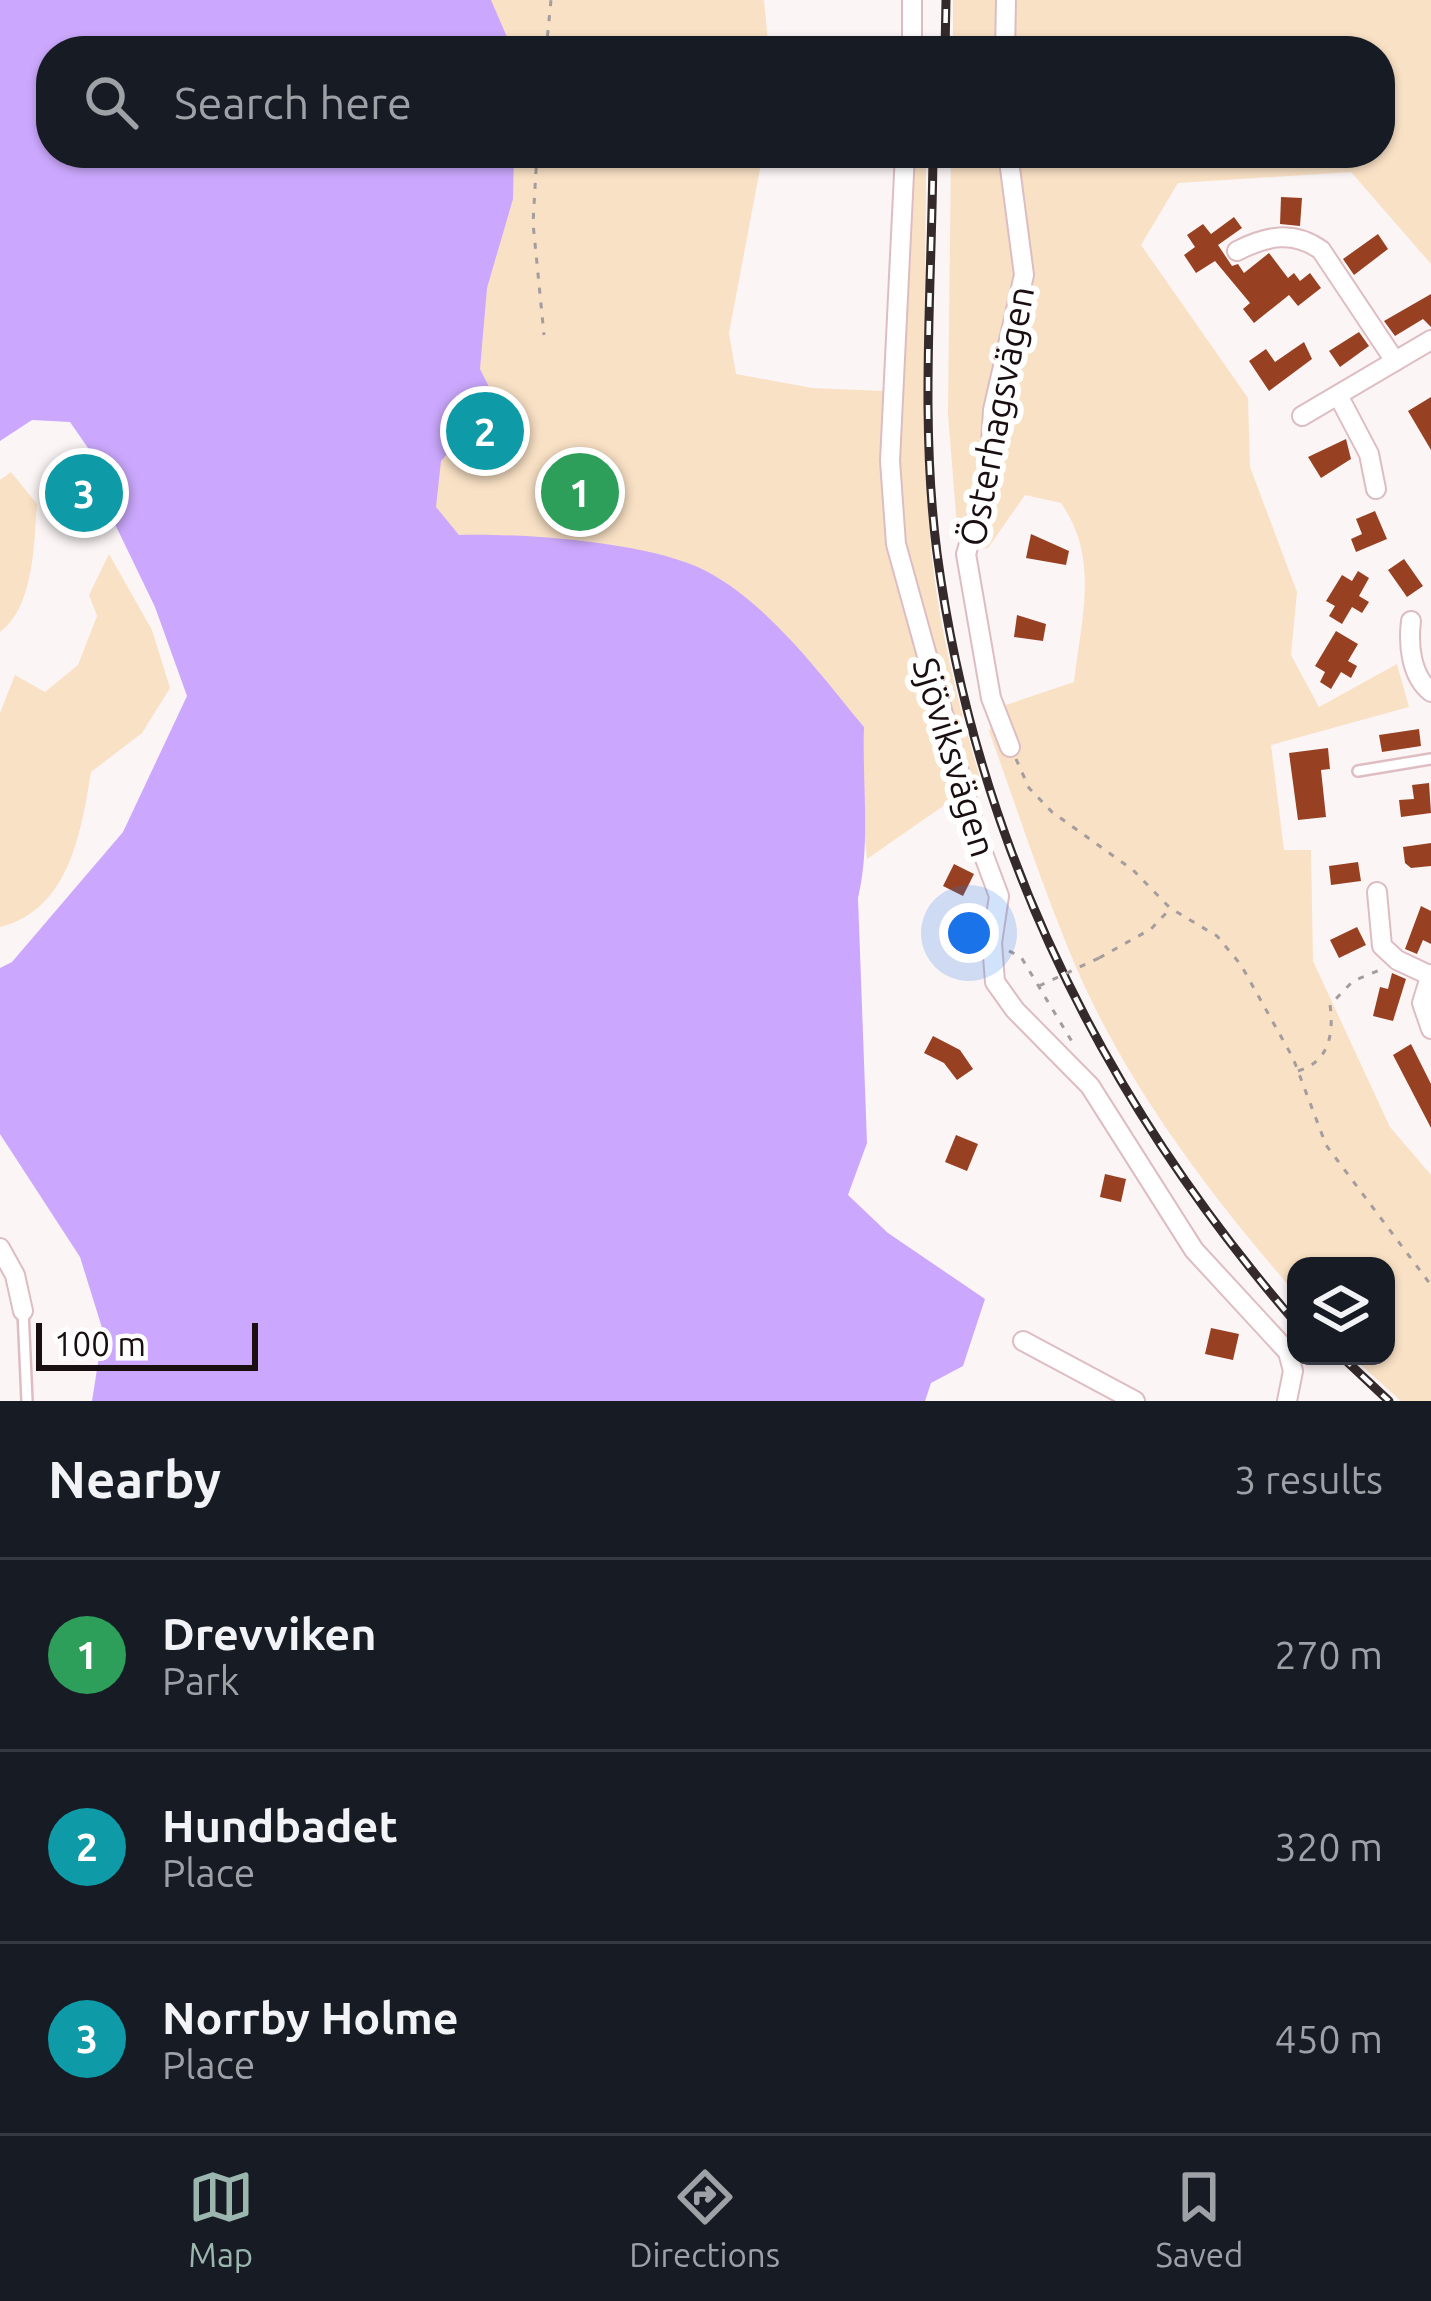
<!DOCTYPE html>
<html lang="en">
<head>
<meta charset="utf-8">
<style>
  :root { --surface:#171b24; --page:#242831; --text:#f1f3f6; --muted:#9ea1a6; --line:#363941; --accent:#9ab6ae }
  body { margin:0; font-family:Ubuntu,sans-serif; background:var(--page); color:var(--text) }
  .controls { position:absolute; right:36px; bottom:36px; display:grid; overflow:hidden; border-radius:24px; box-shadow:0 3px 9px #0004 }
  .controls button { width:108px; height:108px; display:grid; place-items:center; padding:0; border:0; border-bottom:3px solid var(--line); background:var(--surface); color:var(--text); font:60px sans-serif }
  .scale { position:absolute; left:36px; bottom:30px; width:222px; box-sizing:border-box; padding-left:12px; border:6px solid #190e10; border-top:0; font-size:33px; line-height:42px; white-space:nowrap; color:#190e10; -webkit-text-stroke:9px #fff; paint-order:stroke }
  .you { position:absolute; left:969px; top:933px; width:42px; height:42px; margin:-30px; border:9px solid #fff; border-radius:50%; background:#1a73e8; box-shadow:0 0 0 18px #1a73e833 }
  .badge { display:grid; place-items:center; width:78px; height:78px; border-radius:50%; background:var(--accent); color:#fff; font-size:39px; font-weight:700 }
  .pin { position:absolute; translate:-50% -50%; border:6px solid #fff; box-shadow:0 3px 12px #0006 }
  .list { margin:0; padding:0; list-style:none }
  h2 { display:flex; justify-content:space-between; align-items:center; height:156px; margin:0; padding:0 48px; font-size:51px }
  h2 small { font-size:39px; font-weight:400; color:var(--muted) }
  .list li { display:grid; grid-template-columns:78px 1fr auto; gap:36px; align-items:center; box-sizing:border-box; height:192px; padding:0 48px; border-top:3px solid var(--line) }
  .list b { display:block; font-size:45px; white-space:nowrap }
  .list p { margin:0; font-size:39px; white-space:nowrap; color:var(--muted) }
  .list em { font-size:39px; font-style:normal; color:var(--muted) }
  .icon { flex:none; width:66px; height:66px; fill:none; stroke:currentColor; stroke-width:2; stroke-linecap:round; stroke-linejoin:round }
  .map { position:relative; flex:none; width:1431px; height:1401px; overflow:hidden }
  .search { position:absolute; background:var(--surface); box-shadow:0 3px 9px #0004; left:36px; right:36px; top:36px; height:132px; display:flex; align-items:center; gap:30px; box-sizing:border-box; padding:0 42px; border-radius:48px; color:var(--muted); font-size:45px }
  .sheet { height:732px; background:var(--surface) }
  nav { display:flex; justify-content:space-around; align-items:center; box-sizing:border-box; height:168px; border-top:3px solid var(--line); background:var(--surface); font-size:33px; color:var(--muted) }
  nav a { display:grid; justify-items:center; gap:6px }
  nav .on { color:var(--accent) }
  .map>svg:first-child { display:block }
  .green { fill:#f9e1c5 }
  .water { fill:#cba8fd }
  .building { fill:#974122 }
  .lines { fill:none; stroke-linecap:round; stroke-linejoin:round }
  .lane-casing { stroke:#debdc2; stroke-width:14 }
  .street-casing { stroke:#debdc2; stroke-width:22 }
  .path { stroke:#a49c9d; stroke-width:3; stroke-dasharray:6 9; stroke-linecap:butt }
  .lane { stroke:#fff; stroke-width:9 }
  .street { stroke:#fff; stroke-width:18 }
  .rail-casing { stroke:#342a2b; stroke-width:9 }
  .rail { stroke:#fff; stroke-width:4.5; stroke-dasharray:14; stroke-linecap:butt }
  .path-bridge { stroke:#a49c9d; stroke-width:3; stroke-dasharray:6 9; stroke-linecap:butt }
  .labels { text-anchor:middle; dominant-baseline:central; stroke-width:12; stroke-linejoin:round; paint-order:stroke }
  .street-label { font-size:36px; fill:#190e10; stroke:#fff }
</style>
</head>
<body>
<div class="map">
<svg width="1431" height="1401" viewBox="0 0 1431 1401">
  <rect width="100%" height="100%" fill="#fcf5f6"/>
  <g class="green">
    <path d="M0 0H764L769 51H51Z"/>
    <path d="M953 0H1431V264L1351 172 1178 183 1141 245 1248 398 1250 467 1297 592 1291 655 1319 707 1397 664 1409 707 1271 745 1284 850H1311L1313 961 1390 1127 1431 1175V1401H1401L1351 1356H1386V1266H1296V1294C1206 1190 1120 1077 1068 948 1039 877 1015 803 989 731L1003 706 1074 682C1081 619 1100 558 1061 503L1025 495 988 548 959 552 948 414 951 153H1380V51H953Z"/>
    <path d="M74 153H763L729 333 736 374 812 388 884 391 883 463 959 795 867 859 861 803 864 727 798 651 385 1008Z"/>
    <path d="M911 153H926C926 284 920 416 931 547 938 626 960 712 983 788L968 793 900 545 894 461Z"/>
    <path d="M11 472 37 504C34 543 34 607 0 632V480Z"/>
    <path d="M109 554 152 630 170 688 142 733 91 772C81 833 69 910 0 927V713L15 675 45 692 78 665 97 616 89 595Z"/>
  </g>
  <path class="water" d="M0 0H491L513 51H51V153H514L513 199 487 288 480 369 489 387 488 407 441 461 436 507 459 535C522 533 650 542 706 571 770 605 819 673 864 727 862 784 871 843 858 898L867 1143 848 1195 888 1233 985 1299 963 1366 931 1383 925 1401H92L103 1331 80 1257 0 1134V968L12 962 123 832 187 696 155 607 99 491 88 448 70 422 32 420 0 441Z"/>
  <g class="building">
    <path d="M1281 197 1302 198 1300 226 1280 224Z"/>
    <path d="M1234 217 1242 228 1218 245 1232 266 1238 264 1244 273 1269 253 1288 278 1294 273 1300 281 1310 273 1321 288 1298 306 1289 295 1254 323 1243 309 1250 303 1215 261 1196 273 1184 255 1195 247 1187 235 1203 224 1211 234Z"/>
    <path d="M1378 234 1388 249 1354 275 1343 259Z"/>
    <path d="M1431 294V327L1423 319 1395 336 1384 321Z"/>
    <path d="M1359 332 1369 346 1340 367 1329 351Z"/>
    <path d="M1304 342 1312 359 1269 391 1249 361 1266 349 1275 362Z"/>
    <path d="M1431 397V450L1408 411Z"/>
    <path d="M1346 439 1351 459 1321 478 1308 457Z"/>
    <path d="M1375 511 1387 539 1356 552 1351 539 1362 534 1356 519Z"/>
    <path d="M1031 534 1069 551 1066 565 1026 558Z"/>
    <path d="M1404 559 1423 586 1407 597 1388 570Z"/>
    <path d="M1358 571 1369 578 1359 596 1369 602 1362 613 1352 607 1342 624 1329 616 1335 606 1326 601 1342 575 1352 581Z"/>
    <path d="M1017 615 1046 624 1043 641 1014 637Z"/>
    <path d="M1336 631 1358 644 1348 661 1357 666 1351 678 1341 672 1331 689 1320 682 1325 672 1315 666Z"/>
    <path d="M1419 729 1421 746 1382 752 1379 735Z"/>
    <path d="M1328 748 1330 769 1321 770 1326 817 1298 820 1289 753Z"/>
    <path d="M1429 783 1431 813 1401 817 1399 800 1414 799 1412 785Z"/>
    <path d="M1431 843V866L1411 868 1405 863 1403 847Z"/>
    <path d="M1358 862 1361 881 1331 885 1329 866Z"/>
    <path d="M954 864 974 874 963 896 943 886Z"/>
    <path d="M1421 906 1431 911V944L1423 940 1417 954 1405 949Z"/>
    <path d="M1357 927 1366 945 1339 958 1330 940Z"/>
    <path d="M1392 973 1406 979 1393 1021 1373 1016 1380 987 1388 989Z"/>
    <path d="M933 1036 960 1050 973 1069 957 1080 944 1063 924 1053Z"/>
    <path d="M1411 1044 1431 1084V1128L1393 1055Z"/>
    <path d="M956 1135 978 1144 967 1171 945 1162Z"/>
    <path d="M1105 1174 1126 1179 1121 1202 1100 1197Z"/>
    <path d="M1211 1328 1239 1334 1233 1360 1205 1354Z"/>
  </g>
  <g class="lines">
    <g class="lane-casing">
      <g id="lane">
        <path d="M1358 771 1431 759"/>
        <path d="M23 1311 27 1401"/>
      </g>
    </g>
    <g class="street-casing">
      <g id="street">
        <path d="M912 51V0"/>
        <path d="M1005 51 1006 0"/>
        <path d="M905 153 890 461 896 544 978 840 999 896 992 943 995 982 1015 1010 1090 1086 1194 1250 1288 1352 1293 1371 1287 1401"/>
        <path d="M1008 153 1024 275 993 410 989 476 966 554 991 698 1010 747"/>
        <path d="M1237 251C1266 236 1293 230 1321 250L1395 361"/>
        <path d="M1339 397 1369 454 1376 489"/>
        <path d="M1302 416 1431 340"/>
        <path d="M1411 621C1408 645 1411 676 1431 692"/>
        <path d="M1377 892 1382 946 1397 960 1429 975"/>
        <path d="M1431 974 1422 1003 1431 1029"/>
        <path d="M0 1248 15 1275 23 1311"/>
        <path d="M1023 1341 1135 1401"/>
      </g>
    </g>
    <g class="path">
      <path d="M546 51 551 0"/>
      <path d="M537 153 533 223 544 335"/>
      <path d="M1016 759 1029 788 1052 812 1133 870 1170 908 1217 936 1241 965 1293 1058 1326 1145 1431 1285"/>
      <path d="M1009 951 1021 957 1074 1045"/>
      <path d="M1099 958 1151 929 1169 910"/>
      <path d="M1298 1071C1329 1062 1334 1034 1330 1005L1353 981 1380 970"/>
    </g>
    <use href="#lane" class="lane"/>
    <use href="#street" class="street"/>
    <g class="rail-casing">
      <g id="rail">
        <path d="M945 51 946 0"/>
        <path d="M933 153C932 285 920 422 937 553 976 846 1104 1101 1296 1323"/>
        <path d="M1341 1356 1389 1401"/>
      </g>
    </g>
    <use href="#rail" class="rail"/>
    <path class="path-bridge" d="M1039 986 1099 958"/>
  </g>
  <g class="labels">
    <g class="street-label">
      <text transform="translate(996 416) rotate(-79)">Österhagsvägen</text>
      <text transform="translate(955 757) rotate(73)">Sjöviksvägen</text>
    </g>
  </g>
</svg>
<div class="controls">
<button><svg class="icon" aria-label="layers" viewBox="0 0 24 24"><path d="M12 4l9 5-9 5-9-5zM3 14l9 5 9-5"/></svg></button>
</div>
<div class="scale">100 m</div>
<div class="you"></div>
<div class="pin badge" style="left:580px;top:492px;background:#2e9e5b">1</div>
<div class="pin badge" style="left:485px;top:431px;background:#0f9aa8">2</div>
<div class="pin badge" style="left:84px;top:493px;background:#0f9aa8">3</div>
<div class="search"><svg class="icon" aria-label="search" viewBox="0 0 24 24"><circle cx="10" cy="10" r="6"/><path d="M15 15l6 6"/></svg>Search here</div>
</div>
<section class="sheet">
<h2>Nearby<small>3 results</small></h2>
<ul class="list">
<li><span class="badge" style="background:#2e9e5b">1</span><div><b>Drevviken</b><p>Park</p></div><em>270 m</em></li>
<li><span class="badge" style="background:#0f9aa8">2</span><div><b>Hundbadet</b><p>Place</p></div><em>320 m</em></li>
<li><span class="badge" style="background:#0f9aa8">3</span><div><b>Norrby Holme</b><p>Place</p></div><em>450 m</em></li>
</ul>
</section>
<nav>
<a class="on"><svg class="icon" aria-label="map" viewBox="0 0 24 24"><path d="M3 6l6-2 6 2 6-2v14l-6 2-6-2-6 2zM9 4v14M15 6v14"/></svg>Map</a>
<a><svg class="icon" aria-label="directions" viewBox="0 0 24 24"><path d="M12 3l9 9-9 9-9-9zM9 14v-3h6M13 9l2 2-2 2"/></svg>Directions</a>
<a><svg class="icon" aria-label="saved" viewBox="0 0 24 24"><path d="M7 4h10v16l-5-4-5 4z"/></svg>Saved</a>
</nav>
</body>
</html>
